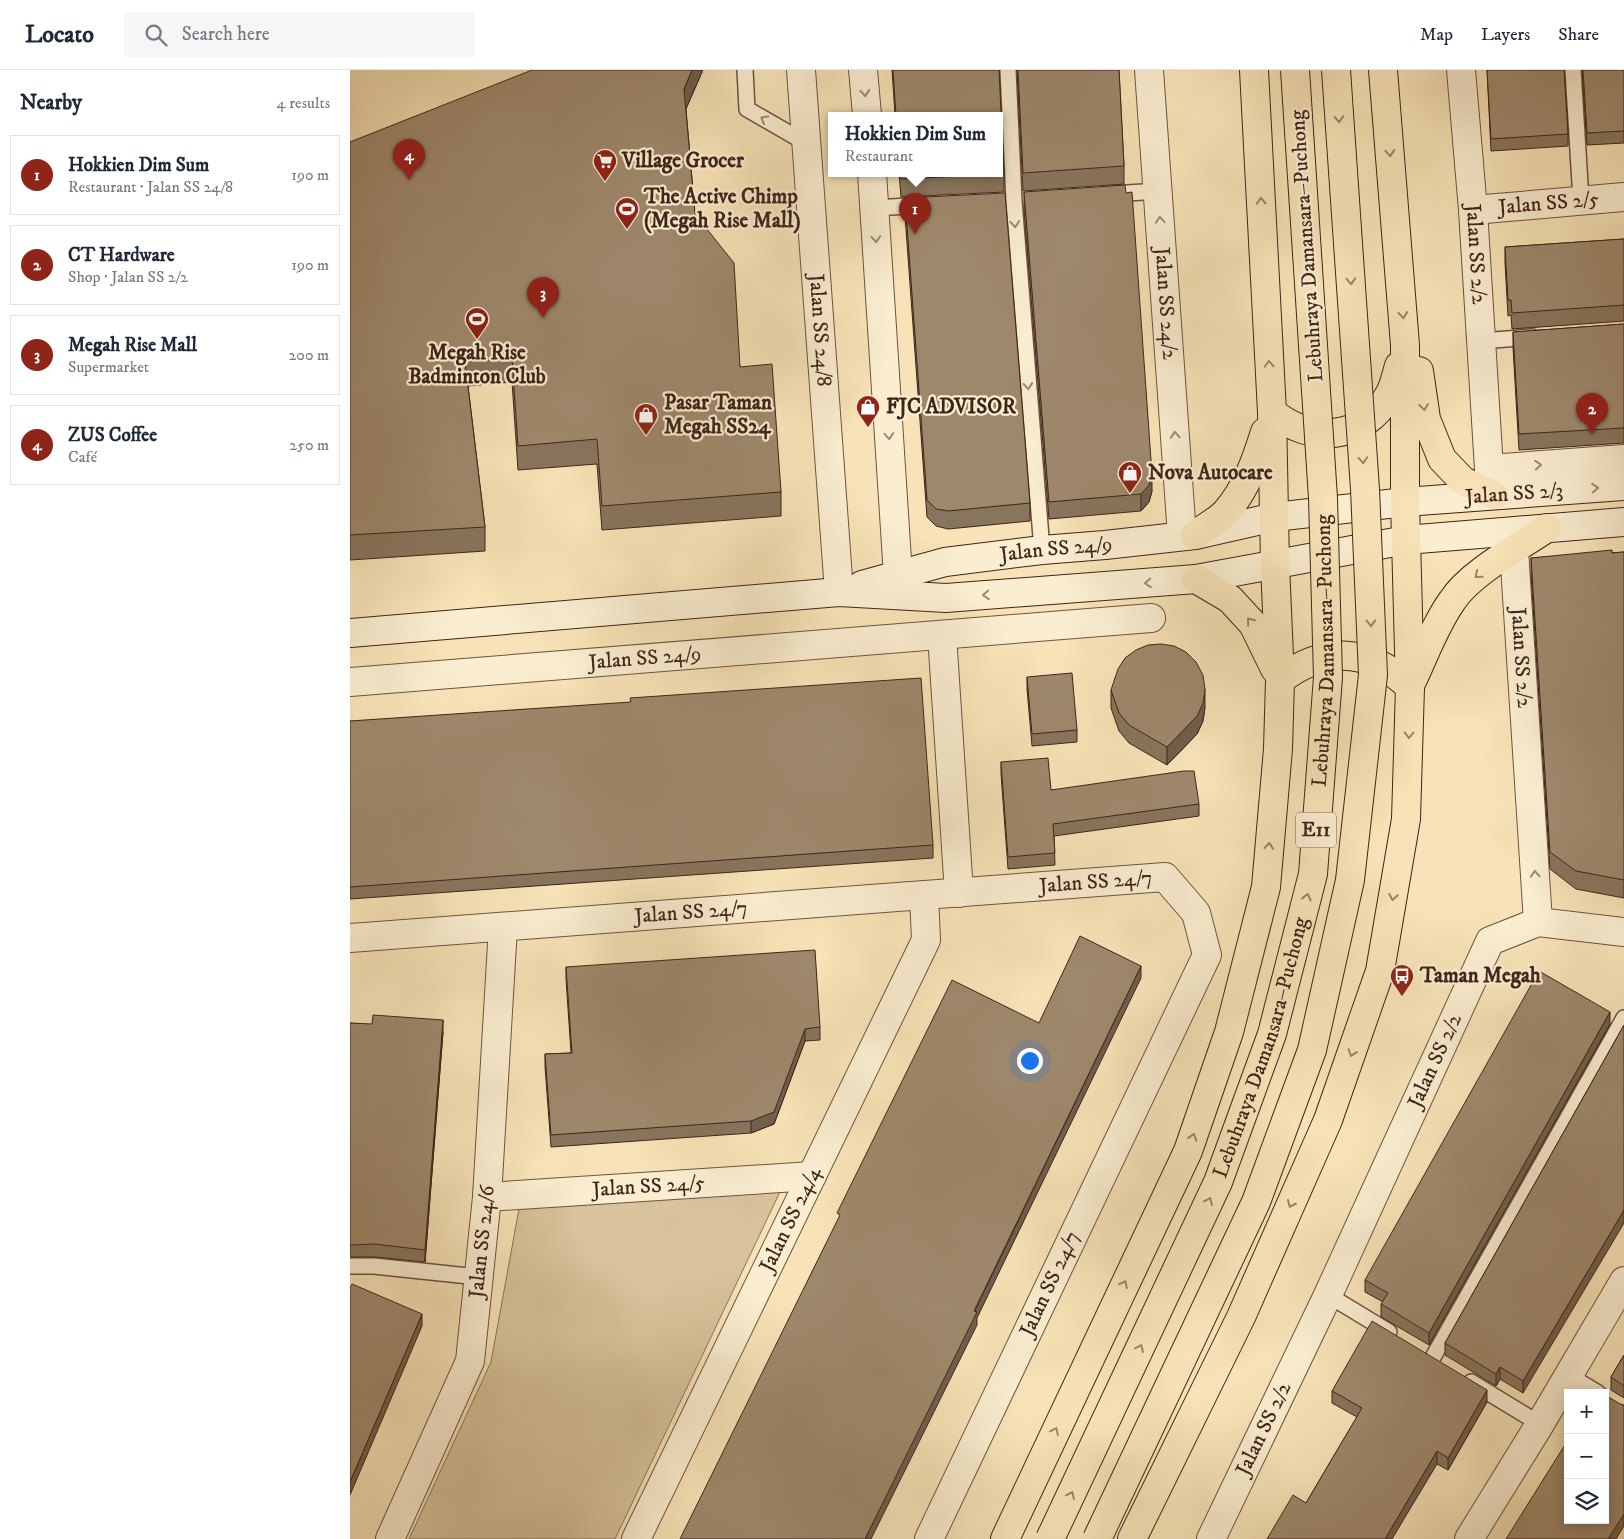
<!DOCTYPE html>
<html lang="en">
<head>
<meta charset="utf-8">
<style>
  :root { --surface:#fff; --page:#f6f6f7; --text:#1f2937; --muted:#747a83; --line:#e0e1e3; --accent:#8f2418 }
  body { margin:0; font-family:"IM FELL DW Pica",serif; background:var(--page); color:var(--text) }
  .controls { position:absolute; right:15px; bottom:15px; display:grid; overflow:hidden; border-radius:0px; box-shadow:0 2px 12px #0003 }
  .controls button { width:45px; height:45px; display:grid; place-items:center; padding:0; border:0; border-bottom:1px solid var(--line); background:var(--surface); color:var(--text); font:25px sans-serif }
  .you { position:absolute; left:679px; top:990px; width:18px; height:18px; margin:-12px; border:4px solid #fff; border-radius:50%; background:#1a73e8; box-shadow:0 0 0 8px #1a73e833 }
  .badge { display:grid; place-items:center; width:32px; height:32px; border-radius:50%; background:var(--accent); color:#fff; font-size:16px; font-weight:700 }
  .pin { position:absolute; translate:-50% -41px; filter:drop-shadow(0 1px 2px #0008) }
  .pin::after { content:''; position:absolute; top:26px; width:18px; height:15px; background:inherit; clip-path:polygon(0 0,100% 0,50% 100%) }
  .popup { position:absolute; left:478px; top:42px; width:175px; height:65px; box-sizing:border-box; display:grid; place-content:center; border-radius:0px; background:var(--surface); filter:drop-shadow(0 1px 4px #0005); font-size:16px; white-space:nowrap; color:var(--muted) }
  .popup b { font-size:19px; color:var(--text) }
  .popup::after { content:''; position:absolute; left:50%; top:100%; margin-left:-10px; border:10px solid transparent; border-top-color:var(--surface) }
  .list { margin:0; padding:0; list-style:none }
  h2 { display:flex; justify-content:space-between; align-items:center; height:65px; margin:0; padding:0 20px; font-size:21px }
  h2 small { font-size:16px; font-weight:400; color:var(--muted) }
  .list li { display:grid; grid-template-columns:32px 1fr auto; gap:15px; align-items:center; box-sizing:border-box; height:80px; margin:0 10px 10px; padding:0 10px; border:1px solid var(--line); border-radius:0px }
  .list b { display:block; font-size:19px; white-space:nowrap }
  .list p { margin:0; font-size:16px; white-space:nowrap; color:var(--muted) }
  .list em { font-size:16px; font-style:normal; color:var(--muted) }
  .icon { flex:none; width:28px; height:28px; fill:none; stroke:currentColor; stroke-width:2; stroke-linecap:round; stroke-linejoin:round }
  .map { position:relative; flex:none; width:1274px; height:1469px; overflow:hidden }
  header { display:flex; align-items:center; gap:30px; box-sizing:border-box; height:70px; padding:0 25px; background:var(--surface); border-bottom:1px solid var(--line) }
  header strong { font-size:24px }
  nav { display:flex; gap:28px; margin-inline-start:auto; font-size:18px }
  .search { width:350px; height:45px; background:var(--page); display:flex; align-items:center; gap:12px; box-sizing:border-box; padding:0 18px; border-radius:0px; color:var(--muted); font-size:19px }
  main { display:flex }
  aside { flex:1; background:var(--surface) }
  .map>svg:first-child { display:block }
  .green { fill:#d8c39c; stroke:#8b745c }
  .lines { fill:none; stroke-linecap:round; stroke-linejoin:round }
  .lane-casing { stroke:#6c5442; stroke-width:18 }
  .street-casing { stroke:#6c5442; stroke-width:30 }
  .secondary-casing { stroke:#3e251b; stroke-width:30 }
  .highway-casing { stroke:#3e251b; stroke-width:30 }
  .lane { stroke:#faedd0; stroke-width:15 }
  .street { stroke:#faedd0; stroke-width:28 }
  .secondary { stroke:#faedd0; stroke-width:28 }
  .highway { stroke:#f7e3b7; stroke-width:28 }
  .highway-bridge-casing { stroke:#3e251b; stroke-width:30; stroke-linecap:butt }
  .highway-bridge { stroke:#f7e3b7; stroke-width:28 }
  .wall { fill:#88755d; stroke:#3e251b }
  .shaded-wall { fill:#6f5f4c; stroke:#3e251b }
  .building { fill:#9e886c; stroke:#3e251b }
  .oneway { stroke:#9c8976 }
  .oneway2 { stroke:#9a8469 }
  .labels { text-anchor:middle; dominant-baseline:central; stroke-width:4.5; stroke-linejoin:round; paint-order:stroke }
  .shield { fill:#faedd0; stroke:#766151; stroke-width:1 }
  .shield-label { font-size:20px; font-weight:bold; fill:#3e251b }
  .poi-label { font-size:21px; font-weight:bold; fill:#3e251b; stroke:#faedd0; text-anchor:start }
  .street-label { font-size:21px; fill:#3e251b; stroke:#faedd0 }
</style>
</head>
<body>
<header>
<strong>Locato</strong>
<div class="search"><svg class="icon" aria-label="search" viewBox="0 0 24 24"><circle cx="10" cy="10" r="6"/><path d="M15 15l6 6"/></svg>Search here</div>
<nav><a>Map</a><a>Layers</a><a>Share</a></nav>
</header>
<main>
<aside>
<h2>Nearby<small>4 results</small></h2>
<ul class="list">
<li><span class="badge">1</span><div><b>Hokkien Dim Sum</b><p>Restaurant · Jalan SS 24/8</p></div><em>190 m</em></li>
<li><span class="badge">2</span><div><b>CT Hardware</b><p>Shop · Jalan SS 2/2</p></div><em>190 m</em></li>
<li><span class="badge">3</span><div><b>Megah Rise Mall</b><p>Supermarket</p></div><em>200 m</em></li>
<li><span class="badge">4</span><div><b>ZUS Coffee</b><p>Café</p></div><em>250 m</em></li>
</ul>
</aside>
<div class="map">
<svg width="1274" height="1469" viewBox="0 0 1274 1469">
  <rect width="100%" height="100%" fill="#f7e3b7"/>
  <filter id="stains"><feTurbulence type="fractalNoise" baseFrequency=".004" numOctaves="4"/><feColorMatrix values="0 0 0 0 .2 0 0 0 0 .09 0 0 0 0 .02 0 0 0 .5 -.17"/></filter>
  <radialGradient id="worn" r=".72"><stop offset=".6" stop-color="#630" stop-opacity="0"/><stop offset="1" stop-color="#630" stop-opacity=".3"/></radialGradient>
  <path class="green" d="M430 1122 265 1469H59L141 1292 169 1139Z"/>
  <g class="lines">
    <g class="lane-casing">
      <g id="lane">
        <path d="M395 0 397 39 456 73"/>
        <path d="M658 0 664 131 692 480"/>
        <path d="M1223 0 1231 130"/>
        <path d="M763 124 808 121"/>
        <path d="M524 138 575 135"/>
        <path d="M1131 271 1182 267"/>
        <path d="M0 1196H24L128 1207"/>
        <path d="M978 1225 1039 1262"/>
        <path d="M1082 1289 1274 948"/>
        <path d="M1218 1305 1248 1323"/>
        <path d="M1121 1312 1190 1354"/>
      </g>
    </g>
    <g class="street-casing">
      <g id="street">
        <path id="s1" d="M451 0 489 522"/>
        <path d="M513 0 517 45"/>
        <path id="s2" d="M799 0 832 466"/>
        <path id="s3" d="M1111 0 1123 140 1139 399 1144 425"/>
        <path d="M522 103 548 506"/>
        <path id="s4" d="M1123 140 1274 127"/>
        <path d="M1139 399 1274 389"/>
        <path id="s5" d="M1164 480 1188 852"/>
        <path d="M592 565 609 823"/>
        <path id="s6" d="M0 612 801 548"/>
        <path id="s7" d="M0 868 815 807 846 843 857 885 579 1469"/>
        <path id="s8" d="M137 1127 462 1106"/>
        <path id="s9" d="M40 1469 120 1291 137 1127 153 857"/>
        <path id="s10" d="M286 1469 576 870 574 826"/>
        <path id="s11" d="M861 1469 978 1225 1140 871 1188 852 1274 862"/>
        <path d="M1119 1469 1190 1354 1274 1211"/>
      </g>
    </g>
    <g class="secondary-casing">
      <g id="secondary">
        <path id="s12" d="M512 515 595 492 692 480 755 475 845 465 925 447 1055 432 1274 416"/>
        <path d="M0 563 489 522 596 528 846 509 1056 470 1274 452"/>
      </g>
    </g>
    <g class="highway-casing">
      <g id="highway">
        <path d="M1069 301 1076 349 1092 389 1113 411 1144 425"/>
        <path d="M922 342C961 374 1013 371 1039 325 1044 317 1046 305 1049 296"/>
        <path d="M845 465C855 457 868 451 876 442 896 419 906 391 915 362"/>
        <path d="M846 509 880 529 903 554 925 599"/>
        <path d="M930 610C975 575 1020 578 1060 617"/>
        <path d="M1062 611C1075 584 1085 555 1102 531 1120 503 1169 477 1197 458"/>
        <path d="M655 1469 838 1081 879 962 916 817 928 679 930 610 925 495 922 342 904 0"/>
        <path d="M782 1469 891 1247 978 1050 1030 901 1056 749 1060 617 1055 432V275L1033 0"/>
      </g>
    </g>
    <use href="#lane" class="lane"/>
    <use href="#street" class="street"/>
    <use href="#secondary" class="secondary"/>
    <use href="#highway" class="highway"/>
    <g class="highway-bridge-casing">
      <g id="highway-bridge">
        <path id="s13" d="M700 1469 868 1112 922 964 963 804 978 607 973 428 945 0"/>
        <path d="M747 1469 906 1132 962 980 1000 810 1023 605 1015 419 986 0"/>
      </g>
    </g>
    <use href="#highway-bridge" class="highway-bridge"/>
  </g>
  <g class="wall">
    <path d="M352 0V2L336 39 345 144 390 297 431 422V446L252 460 247 394 168 400 162 312 118 316 135 457V481L0 490V72Z"/>
    <path d="M542 0H649L654 104V122L551 127 549 103H649V45H545Z"/>
    <path d="M667 0H769L774 96V114L673 121Z"/>
    <path d="M1137 0H1214L1218 64V76L1141 81Z"/>
    <path d="M1232 0H1274V73L1237 75Z"/>
    <path d="M674 122 802 421 799 432 791 441 699 449 674 140Z"/>
    <path d="M555 128 680 433V451L598 459 586 456 577 447 555 146Z"/>
    <path d="M1274 169V251L1162 259 1161 245 1158 246 1155 193V177Z"/>
    <path d="M1274 254V373L1169 380 1163 278V262Z"/>
    <path d="M1274 482V828L1226 819 1200 799 1181 505V488Z"/>
    <path d="M677 607 727 660V672L682 676 677 619Z"/>
    <path d="M761 620 855 637 853 651 847 664 817 695 779 673 769 661 761 638Z"/>
    <path d="M0 651 583 775V788L0 829Z"/>
    <path d="M651 692 701 720 849 734V746L704 766 705 795 658 799 651 704Z"/>
    <path d="M216 897 470 957V970L455 971 424 1054 401 1063 201 1077 195 997V984L221 983 216 909Z"/>
    <path d="M0 953 93 962 75 1192 25 1187H0Z"/>
    <path d="M1260 954 1079 1275 1031 1247V1234L1033 1232 1015 1222V1210Z"/>
    <path d="M1274 955 1173 1323 1150 1309 1146 1316 1095 1285V1273Z"/>
    <path d="M1274 1285V1328L1261 1320V1307Z"/>
    <path d="M982 1321 1137 1332 1098 1400 1087 1394 956 1433 1007 1347 982 1333Z"/>
  </g>
  <g class="shaded-wall">
    <path d="M342 0H352V2L334 43V19Z"/>
    <path d="M802 404V421L799 432 791 441V424Z"/>
    <path d="M855 619V637L853 651 847 664 817 695V677Z"/>
    <path d="M791 896V908L627 1248V1255L521 1469H515Z"/>
    <path d="M1260 942V954L1079 1275V1263Z"/>
    <path d="M93 950V962L75 1192V1180Z"/>
    <path d="M455 959V971L424 1054 401 1063V1051Z"/>
    <path d="M1274 1140V1153L1173 1323V1311Z"/>
    <path d="M72 1244V1256L0 1425V1412Z"/>
    <path d="M1150 1297V1309L1146 1316V1304Z"/>
    <path d="M1137 1320V1332L1098 1400V1388Z"/>
    <path d="M1087 1381V1394L1042 1469H1035Z"/>
    <path d="M1274 1444V1456L1266 1469H1258Z"/>
  </g>
  <g class="building">
    <path d="M182 0H342L334 19 345 144 384 193 390 297 422 294 431 422 252 436 247 369 168 376 162 288 115 292 135 457 0 465V72Z"/>
    <path d="M543 0H649L654 104 551 109 550 103H649V45H546Z"/>
    <path d="M668 0H769L774 96 673 103Z"/>
    <path d="M1137 0H1214L1218 64 1141 69Z"/>
    <path d="M1233 0H1274V61L1237 63Z"/>
    <path d="M775 115 776 123 782 122 802 404 799 415 791 424 699 432 674 122Z"/>
    <path d="M655 123 680 433 598 441 586 439 577 430 555 128Z"/>
    <path d="M1274 169V235L1162 243 1161 230H1158L1155 177Z"/>
    <path d="M1274 254V358L1169 364 1163 262Z"/>
    <path d="M1262 480V483L1274 482V810L1226 801 1200 782 1181 488Z"/>
    <path d="M811 574 824 576 836 582 846 592 853 605 855 619 853 633 847 646 817 677 779 655 769 643 761 620 768 599 775 588 786 580 798 575Z"/>
    <path d="M722 603 727 660 682 664 677 607Z"/>
    <path d="M571 608 583 775 0 817V651L281 632 280 628 309 626Z"/>
    <path d="M698 688 701 720 834 701H844L849 734 703 754 705 783 658 787 651 692Z"/>
    <path d="M730 866 791 896 624 1241 627 1242 515 1469H330L490 1145 487 1143 602 910 689 953Z"/>
    <path d="M465 880 470 957 455 959 424 1042 401 1051 201 1065 195 984 222 983 216 897Z"/>
    <path d="M1189 901 1260 942 1079 1263 1031 1234 1038 1223 1015 1210Z"/>
    <path d="M23 945 93 950 75 1180 25 1174 0 1175V953L22 954Z"/>
    <path d="M1274 955V1140L1173 1311 1150 1297 1146 1304 1095 1273Z"/>
    <path d="M2 1214 72 1244 0 1412V1218Z"/>
    <path d="M1022 1251 1137 1320 1098 1388 1087 1381 1035 1469H917L943 1425 956 1433 1012 1338 982 1321Z"/>
    <path d="M1274 1285V1316L1261 1307Z"/>
    <path d="M1255 1325 1270 1334 1274 1335V1444L1258 1469H1156L1218 1370V1450H1255Z"/>
  </g>
  <defs><path id="oneway-chevron" d="M-2-3.5L2.5 0L-2 3.5" fill="none" stroke-width="1.6" stroke-linecap="round" stroke-linejoin="round" transform="scale(1.25)"/></defs>
  <g class="oneway">
    <use href="#oneway-chevron" transform="translate(515 23) rotate(85)"/>
    <use href="#oneway-chevron" transform="translate(414 49) rotate(-150)"/>
    <use href="#oneway-chevron" transform="translate(810 150) rotate(-94)"/>
    <use href="#oneway-chevron" transform="translate(665 154) rotate(85)"/>
    <use href="#oneway-chevron" transform="translate(526 169) rotate(86)"/>
    <use href="#oneway-chevron" transform="translate(678 316) rotate(85)"/>
    <use href="#oneway-chevron" transform="translate(825 365) rotate(-94)"/>
    <use href="#oneway-chevron" transform="translate(539 366) rotate(86)"/>
    <use href="#oneway-chevron" transform="translate(1188 395) rotate(-4)"/>
    <use href="#oneway-chevron" transform="translate(1245 418) rotate(-4)"/>
    <use href="#oneway-chevron" transform="translate(798 513) rotate(176)"/>
    <use href="#oneway-chevron" transform="translate(636 525) rotate(176)"/>
    <use href="#oneway-chevron" transform="translate(1185 804) rotate(-94)"/>
  </g>
  <g class="oneway2">
    <use href="#oneway-chevron" transform="translate(989 49) rotate(86)"/>
    <use href="#oneway-chevron" transform="translate(1040 83) rotate(85)"/>
    <use href="#oneway-chevron" transform="translate(911 131) rotate(-93)"/>
    <use href="#oneway-chevron" transform="translate(1001 211) rotate(86)"/>
    <use href="#oneway-chevron" transform="translate(1053 245) rotate(85)"/>
    <use href="#oneway-chevron" transform="translate(919 294) rotate(-93)"/>
    <use href="#oneway-chevron" transform="translate(1074 337) rotate(83)"/>
    <use href="#oneway-chevron" transform="translate(1013 390) rotate(86)"/>
    <use href="#oneway-chevron" transform="translate(1128 505) rotate(140)"/>
    <use href="#oneway-chevron" transform="translate(900 551) rotate(-129)"/>
    <use href="#oneway-chevron" transform="translate(1021 553) rotate(88)"/>
    <use href="#oneway-chevron" transform="translate(1059 665) rotate(91)"/>
    <use href="#oneway-chevron" transform="translate(919 776) rotate(-85)"/>
    <use href="#oneway-chevron" transform="translate(957 827) rotate(-76)"/>
    <use href="#oneway-chevron" transform="translate(1043 827) rotate(100)"/>
    <use href="#oneway-chevron" transform="translate(1002 983) rotate(109)"/>
    <use href="#oneway-chevron" transform="translate(843 1067) rotate(-71)"/>
    <use href="#oneway-chevron" transform="translate(859 1131) rotate(-65)"/>
    <use href="#oneway-chevron" transform="translate(941 1134) rotate(114)"/>
    <use href="#oneway-chevron" transform="translate(774 1214) rotate(-64)"/>
    <use href="#oneway-chevron" transform="translate(790 1278) rotate(-65)"/>
    <use href="#oneway-chevron" transform="translate(705 1361) rotate(-65)"/>
    <use href="#oneway-chevron" transform="translate(721 1425) rotate(-65)"/>
  </g>
  <defs>
    <g id="supermarket-pin" transform="scale(1.25)"><path d="M0 17L-7.5 6A9.5 9.5 0 1 1 7.5 6Z" fill="#8f2418" stroke="#faedd0"/><path d="M-6-5.5h2.5l.6 2H6L4.5 2H-2.5L-4.4-4H-6ZM-1.5 3.2a1.3 1.3 0 1 0 .1 0ZM3 3.2a1.3 1.3 0 1 0 .1 0Z" fill="#fff"/></g>
    <g id="stadium-pin" transform="scale(1.25)"><path d="M0 17L-7.5 6A9.5 9.5 0 1 1 7.5 6Z" fill="#8f2418" stroke="#faedd0"/><path d="M0-5a6.5 5 0 1 0 0 10a6.5 5 0 1 0 0-10ZM-3.5-1.8h7v3.6h-7Z" fill="#fff"/></g>
    <g id="shop-pin" transform="scale(1.25)"><path d="M0 17L-7.5 6A9.5 9.5 0 1 1 7.5 6Z" fill="#8f2418" stroke="#faedd0"/><path d="M-5-2.5h2.3a2.7 3.5 0 0 1 5.4 0H5L5.5 6h-11ZM-1.5-2.5h3a1.5 2.3 0 0 0-3 0Z" fill="#fff"/></g>
    <g id="bus-pin" transform="scale(1.25)"><path d="M0 17L-7.5 6A9.5 9.5 0 1 1 7.5 6Z" fill="#8f2418" stroke="#faedd0"/><path d="M-5-6H5V4H4V6H2V4H-2V6H-4V4H-5ZM-3.5-4V0h7V-4ZM-3.5 1.2v1.5H-2V1.2ZM2 1.2v1.5H3.5V1.2Z" fill="#fff"/></g>
  </defs>
  <g fill-rule="evenodd">
    <use href="#supermarket-pin" x="255" y="91"/>
    <use href="#stadium-pin" x="277" y="139"/>
    <use href="#stadium-pin" x="127" y="249"/>
    <use href="#shop-pin" x="518" y="337"/>
    <use href="#shop-pin" x="296" y="345"/>
    <use href="#shop-pin" x="780" y="403"/>
    <use href="#bus-pin" x="1052" y="906"/>
  </g>
  <g class="labels">
    <rect class="shield" x="946" y="742.5" width="40" height="35" rx="4"/>
    <g class="shield-label">
      <text x="966" y="760">E11</text>
    </g>
    <g class="poi-label">
      <text x="272" y="91">Village Grocer</text>
      <text x="294" y="127">The Active Chimp<tspan x="294" dy="24">(Megah Rise Mall)</tspan></text>
      <text x="127" y="283" text-anchor="middle">Megah Rise<tspan x="127" dy="24">Badminton Club</tspan></text>
      <text x="314" y="333">Pasar Taman<tspan x="314" dy="24">Megah SS24</tspan></text>
      <text x="536" y="337">FJC ADVISOR</text>
      <text x="798" y="403">Nova Autocare</text>
      <text x="1070" y="906">Taman Megah</text>
    </g>
    <g class="street-label">
      <text stroke="none"><textPath href="#s4" startOffset="76">Jalan SS 2/5</textPath></text>
      <text transform="translate(957 176) rotate(-94)">Lebuhraya Damansara–Puchong</text>
      <text stroke="none"><textPath href="#s3" startOffset="185">Jalan SS 2/2</textPath></text>
      <text stroke="none"><textPath href="#s2" startOffset="234">Jalan SS 24/2</textPath></text>
      <text stroke="none"><textPath href="#s1" startOffset="261">Jalan SS 24/8</textPath></text>
      <text stroke="none"><textPath href="#s12" startOffset="660">Jalan SS 2/3</textPath></text>
      <text stroke="none"><textPath href="#s12" startOffset="198">Jalan SS 24/9</textPath></text>
      <text stroke="none"><textPath href="#s13" startOffset="941">Lebuhraya Damansara–Puchong</textPath></text>
      <text stroke="none"><textPath href="#s5" startOffset="108">Jalan SS 2/2</textPath></text>
      <text stroke="none"><textPath href="#s6" startOffset="296">Jalan SS 24/9</textPath></text>
      <text stroke="none"><textPath href="#s7" startOffset="748">Jalan SS 24/7</textPath></text>
      <text stroke="none"><textPath href="#s7" startOffset="342">Jalan SS 24/7</textPath></text>
      <text stroke="none"><textPath href="#s13" startOffset="536">Lebuhraya Damansara–Puchong</textPath></text>
      <text stroke="none"><textPath href="#s11" startOffset="528">Jalan SS 2/2</textPath></text>
      <text stroke="none"><textPath href="#s8" startOffset="162">Jalan SS 24/5</textPath></text>
      <text stroke="none"><textPath href="#s10" startOffset="355">Jalan SS 24/4</textPath></text>
      <text stroke="none"><textPath href="#s9" startOffset="315">Jalan SS 24/6</textPath></text>
      <text transform="translate(700 1214) rotate(-65)">Jalan SS 24/7</text>
      <text stroke="none"><textPath href="#s11" startOffset="122">Jalan SS 2/2</textPath></text>
    </g>
  </g>
  <rect width="100%" height="100%" filter="url(#stains)"/>
  <rect width="100%" height="100%" fill="url(#worn)"/>
</svg>
<div class="controls">
<button>+</button>
<button>−</button>
<button><svg class="icon" aria-label="layers" viewBox="0 0 24 24"><path d="M12 4l9 5-9 5-9-5zM3 14l9 5 9-5"/></svg></button>
</div>
<div class="you"></div>
<div class="pin badge" style="left:565px;top:164px">1</div>
<div class="popup"><b>Hokkien Dim Sum</b>Restaurant</div>
<div class="pin badge" style="left:1242px;top:364px">2</div>
<div class="pin badge" style="left:193px;top:248px">3</div>
<div class="pin badge" style="left:59px;top:110px">4</div>
</div>
</main>
</body>
</html>
